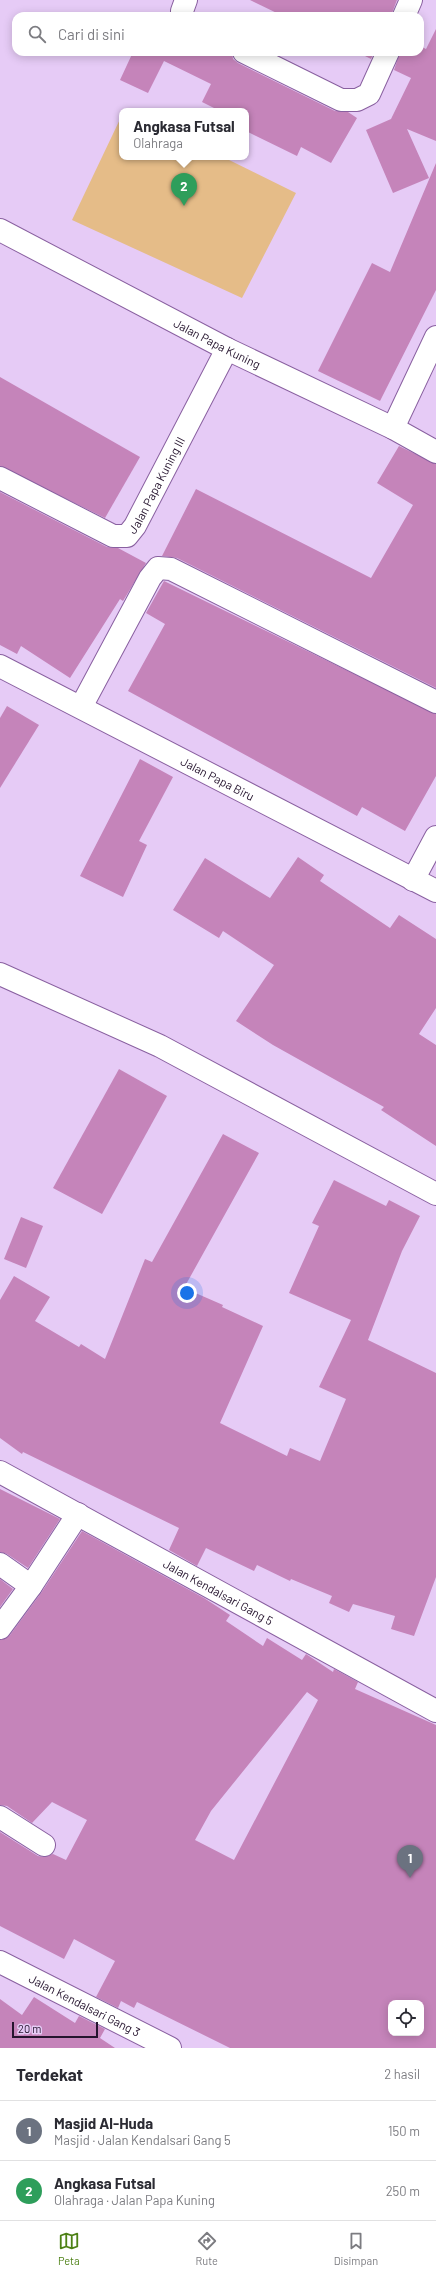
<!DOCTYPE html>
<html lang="id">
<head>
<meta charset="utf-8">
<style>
  :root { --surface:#fff; --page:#f7f7f7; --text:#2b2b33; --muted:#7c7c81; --line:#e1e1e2; --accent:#4d8116 }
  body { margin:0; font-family:Barlow,sans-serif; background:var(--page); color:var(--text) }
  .controls { position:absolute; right:12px; bottom:12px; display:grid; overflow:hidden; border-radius:8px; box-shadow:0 2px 10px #0003 }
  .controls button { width:36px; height:36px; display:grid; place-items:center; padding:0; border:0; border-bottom:1px solid var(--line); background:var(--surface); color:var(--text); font:20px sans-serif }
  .scale { position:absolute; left:12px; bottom:10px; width:86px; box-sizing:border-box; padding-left:4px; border:2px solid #25142e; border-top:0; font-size:11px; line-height:14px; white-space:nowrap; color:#25142e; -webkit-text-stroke:3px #e6cbf6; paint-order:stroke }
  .you { position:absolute; left:187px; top:1293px; width:14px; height:14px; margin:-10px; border:3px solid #fff; border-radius:50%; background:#1a73e8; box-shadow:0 0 0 6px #1a73e833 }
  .badge { display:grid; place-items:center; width:26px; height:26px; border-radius:50%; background:var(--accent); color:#fff; font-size:13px; font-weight:700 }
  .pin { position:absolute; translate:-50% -33px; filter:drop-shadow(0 1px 2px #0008) }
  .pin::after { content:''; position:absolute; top:21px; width:14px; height:12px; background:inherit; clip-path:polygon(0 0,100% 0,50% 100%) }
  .popup { position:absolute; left:119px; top:108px; width:130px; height:52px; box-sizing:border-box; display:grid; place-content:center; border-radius:8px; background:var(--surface); filter:drop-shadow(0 1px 3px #0005); font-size:13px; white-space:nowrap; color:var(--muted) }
  .popup b { font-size:15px; color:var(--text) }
  .popup::after { content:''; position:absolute; left:50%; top:100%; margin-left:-8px; border:8px solid transparent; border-top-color:var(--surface) }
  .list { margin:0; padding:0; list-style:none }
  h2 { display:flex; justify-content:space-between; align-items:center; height:52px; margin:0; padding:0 16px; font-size:17px }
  h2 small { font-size:13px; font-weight:400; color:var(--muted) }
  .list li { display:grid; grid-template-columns:26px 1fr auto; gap:12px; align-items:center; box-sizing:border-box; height:60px; padding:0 16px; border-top:1px solid var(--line) }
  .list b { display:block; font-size:15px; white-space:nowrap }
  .list p { margin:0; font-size:13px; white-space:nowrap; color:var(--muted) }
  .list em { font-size:13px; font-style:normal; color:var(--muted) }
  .icon { flex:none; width:22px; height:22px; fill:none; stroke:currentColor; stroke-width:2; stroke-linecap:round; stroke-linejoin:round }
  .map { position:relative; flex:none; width:436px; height:2048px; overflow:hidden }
  .search { position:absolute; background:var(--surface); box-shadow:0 2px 10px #0003; left:12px; right:12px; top:12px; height:44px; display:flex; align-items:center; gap:10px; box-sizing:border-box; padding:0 14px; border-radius:12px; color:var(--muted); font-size:15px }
  .sheet { height:172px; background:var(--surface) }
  nav { display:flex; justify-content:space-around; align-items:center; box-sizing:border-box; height:56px; border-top:1px solid var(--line); background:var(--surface); font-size:11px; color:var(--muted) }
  nav a { display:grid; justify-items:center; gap:2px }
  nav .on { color:var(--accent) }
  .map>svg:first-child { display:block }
  .green { fill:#e5bc88 }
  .building { fill:#c584ba; fill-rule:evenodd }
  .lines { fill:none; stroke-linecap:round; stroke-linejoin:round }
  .minor-casing { stroke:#8960a0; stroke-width:24 }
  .minor { stroke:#fff; stroke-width:22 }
  .labels { text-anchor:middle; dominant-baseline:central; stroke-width:3.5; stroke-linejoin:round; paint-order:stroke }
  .street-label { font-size:12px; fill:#25142e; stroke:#e6cbf6 }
</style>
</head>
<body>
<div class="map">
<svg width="436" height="2048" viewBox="0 0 436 2048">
  <rect width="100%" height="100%" fill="#e6cbf6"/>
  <path class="green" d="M122 115V157H223L296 193 242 298 72 220Z"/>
  <g class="building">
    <path d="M250 0H397L391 16H283Z"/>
    <path d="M436 29V141L407 129 429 178 393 193 366 130 391 119 411 78 394 70 400 52H420V46L426 49Z"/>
    <path d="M133 52H232L233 59 238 63 335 111 348 112 357 118 331 163 301 147 297 156 246 131V111H220L202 102 211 84 164 61 148 93 120 80Z"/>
    <path d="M357 52H374L371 59Z"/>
    <path d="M436 163V290L380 401 318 371 372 263 390 272Z"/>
    <path d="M0 377 140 457 105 518 0 466Z"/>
    <path d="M399 446 436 464V688L177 558 162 556 196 489 371 578 413 505 377 483Z"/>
    <path d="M0 492 107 547 118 548 146 563 123 601 120 599 70 678 21 646 17 654 0 645Z"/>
    <path d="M164 581 436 714V776L405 831 362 807 357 816 128 691 165 624 146 613Z"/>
    <path d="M7 706 39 725 0 788V718Z"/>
    <path d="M140 759 173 777 139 841 147 845 123 897 80 876Z"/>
    <path d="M298 857 324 875 320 881 390 928 399 915 436 939V1008L419 1034 436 1045V1146L381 1110 384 1107 273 1045 236 1021 274 965 223 931 219 938 173 910 205 858 270 898Z"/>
    <path d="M119 1069 167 1096 102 1214 53 1188Z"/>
    <path d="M223 1134 259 1153 184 1288 223 1305 222 1307 263 1326 220 1423 287 1456 290 1448 320 1461 346 1399 319 1387 351 1320 289 1293 319 1226 312 1223 334 1180 386 1206 389 1200 420 1216 402 1251 368 1340 436 1373V1577L414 1636 391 1629 395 1616 353 1604 349 1612 329 1603 332 1596 291 1579 290 1581 257 1565 254 1571 206 1548 197 1566 169 1550 179 1528 23 1452 22 1454 0 1438V1300L14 1276 50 1297 35 1321 79 1347 81 1344 105 1359 145 1259 152 1262Z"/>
    <path d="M21 1217 43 1226 26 1268 4 1259Z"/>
    <path d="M0 1489 60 1519 28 1568 7 1554 0 1552Z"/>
    <path d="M82 1531 204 1598 230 1615 226 1621 263 1646 267 1638 302 1660 306 1654 333 1672 334 1669 358 1682 355 1689 436 1725V2048H230L137 2002 134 2008 121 2001 118 2008 96 1997 115 1961 74 1939 64 1959 0 1926V1832L38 1856 44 1857 53 1854 66 1860 87 1820 52 1802 32 1823 7 1806 0 1805V1640L10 1635 41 1593ZM307 1692 318 1700 234 1860 195 1840 211 1811ZM391 2003H421V2033H391Z"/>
    <path d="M0 1579 13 1589 0 1607Z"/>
    <path d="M34 1997 75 2023 79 2016 105 2029 100 2038 115 2048H0V1999L22 2015Z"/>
  </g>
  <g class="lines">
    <g class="minor-casing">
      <g id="minor">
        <path d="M183 16 182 11 186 0"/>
        <path d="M404 16 411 0"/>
        <path d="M244 52 341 100H357L369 94 388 52"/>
        <path id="s1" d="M0 230 227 349 393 428 436 452"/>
        <path d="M393 428 436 337"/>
        <path id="s2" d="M0 478 113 536H127L135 526 227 349"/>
        <path id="s3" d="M0 666 436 891"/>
        <path d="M81 707 150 578 158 568 171 569 436 702"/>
        <path d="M413 880 436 837"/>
        <path d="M0 974 160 1046 436 1194"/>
        <path id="s4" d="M0 1472 436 1711"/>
        <path d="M0 1564 31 1586"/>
        <path d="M0 1628 31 1586 78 1514"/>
        <path d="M0 1817 44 1845"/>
        <path id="s5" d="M0 1962 170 2048"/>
      </g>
    </g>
    <use href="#minor" class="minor"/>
  </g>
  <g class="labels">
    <g class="street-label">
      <text stroke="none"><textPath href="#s1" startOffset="245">Jalan Papa Kuning</textPath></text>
      <text stroke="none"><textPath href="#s2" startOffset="200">Jalan Papa Kuning III</textPath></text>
      <text stroke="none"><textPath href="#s3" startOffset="245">Jalan Papa Biru</textPath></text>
      <text stroke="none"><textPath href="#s4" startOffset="249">Jalan Kendalsari Gang 5</textPath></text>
      <text stroke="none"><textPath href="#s5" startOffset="95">Jalan Kendalsari Gang 3</textPath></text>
    </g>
  </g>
</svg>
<div class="controls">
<button><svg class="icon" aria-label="locate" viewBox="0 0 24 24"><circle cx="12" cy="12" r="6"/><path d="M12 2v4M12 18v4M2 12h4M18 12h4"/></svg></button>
</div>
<div class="scale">20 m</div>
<div class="you"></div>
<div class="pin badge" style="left:410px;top:1878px;background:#6b7280">1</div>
<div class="pin badge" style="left:184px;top:206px;background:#2e9e5b">2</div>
<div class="popup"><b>Angkasa Futsal</b>Olahraga</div>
<div class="search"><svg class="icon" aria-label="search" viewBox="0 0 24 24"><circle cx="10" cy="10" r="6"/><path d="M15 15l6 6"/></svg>Cari di sini</div>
</div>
<section class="sheet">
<h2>Terdekat<small>2 hasil</small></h2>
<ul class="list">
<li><span class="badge" style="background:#6b7280">1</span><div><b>Masjid Al-Huda</b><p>Masjid · Jalan Kendalsari Gang 5</p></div><em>150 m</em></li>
<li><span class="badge" style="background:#2e9e5b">2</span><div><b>Angkasa Futsal</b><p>Olahraga · Jalan Papa Kuning</p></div><em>250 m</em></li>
</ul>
</section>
<nav>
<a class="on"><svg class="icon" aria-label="map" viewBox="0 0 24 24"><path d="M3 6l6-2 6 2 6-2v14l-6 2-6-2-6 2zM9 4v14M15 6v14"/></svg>Peta</a>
<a><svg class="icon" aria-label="directions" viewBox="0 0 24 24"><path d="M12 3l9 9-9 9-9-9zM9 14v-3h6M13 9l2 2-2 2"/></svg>Rute</a>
<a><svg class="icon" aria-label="saved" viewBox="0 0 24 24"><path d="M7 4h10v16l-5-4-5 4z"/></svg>Disimpan</a>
</nav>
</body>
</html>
